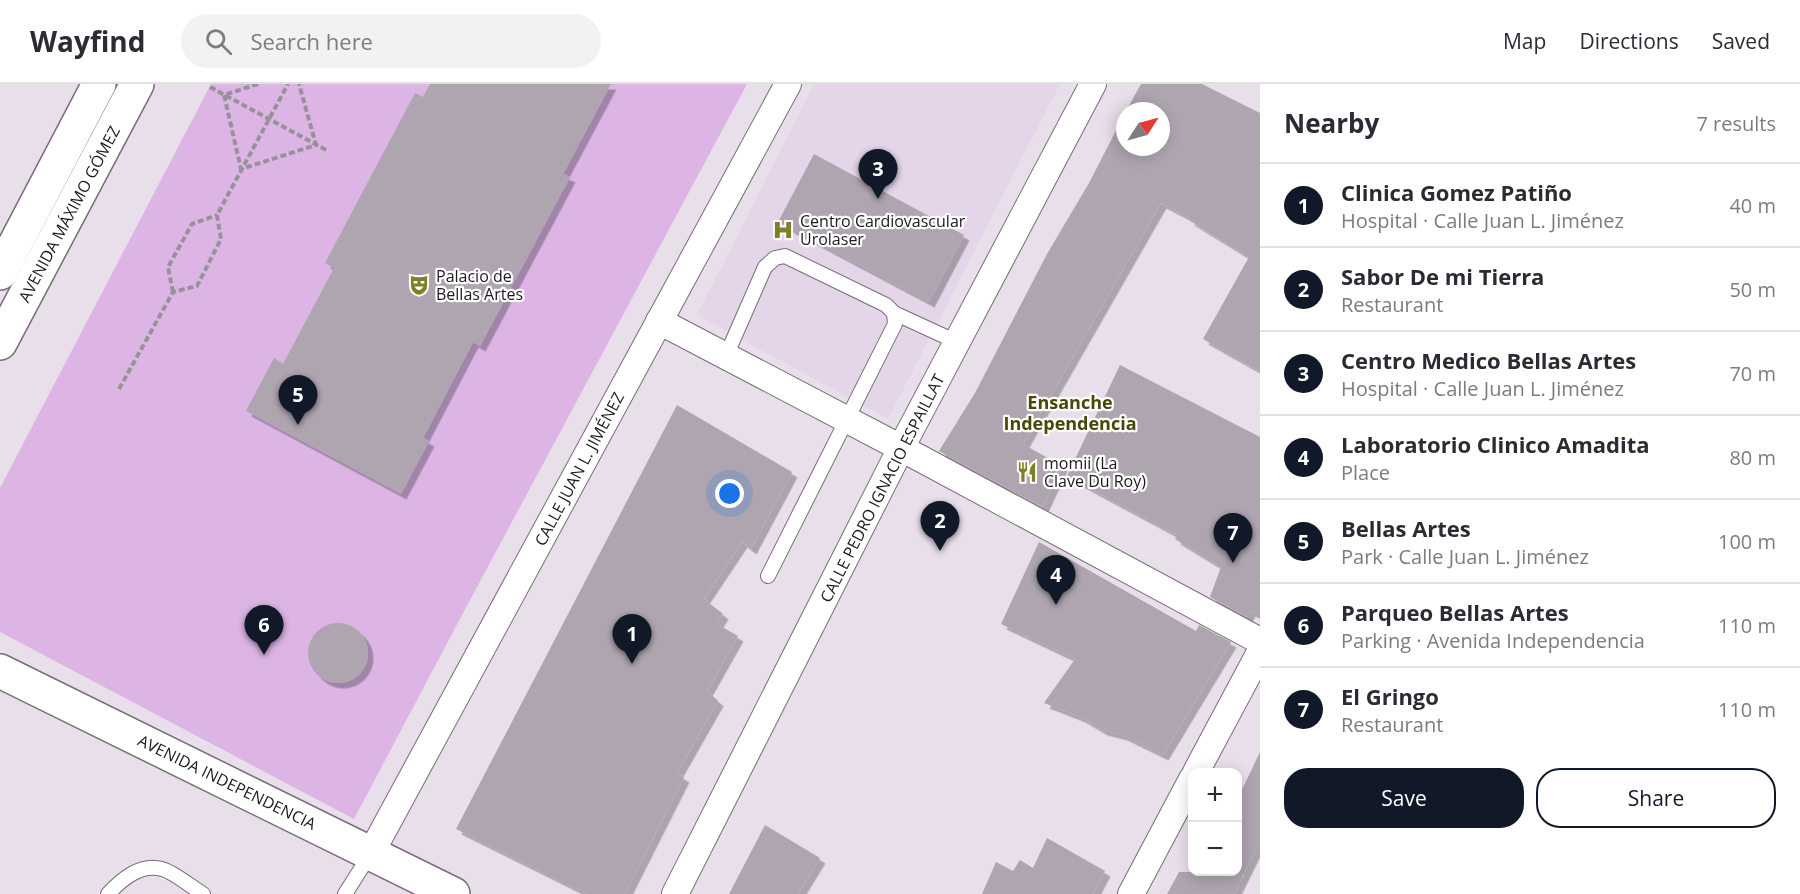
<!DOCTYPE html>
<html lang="en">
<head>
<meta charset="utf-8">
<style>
  :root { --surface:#fff; --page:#f2f2f3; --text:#2b2b33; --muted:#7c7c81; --line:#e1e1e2; --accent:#111827 }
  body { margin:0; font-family:"Open Sans",sans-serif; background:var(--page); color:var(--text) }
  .controls { position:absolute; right:18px; bottom:18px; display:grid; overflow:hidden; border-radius:12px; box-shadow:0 3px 15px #0003 }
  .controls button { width:54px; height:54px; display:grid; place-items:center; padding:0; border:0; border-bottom:2px solid var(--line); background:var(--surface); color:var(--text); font:30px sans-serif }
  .compass { position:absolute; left:1116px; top:18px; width:54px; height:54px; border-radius:50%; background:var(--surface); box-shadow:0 3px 15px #0003; rotate:54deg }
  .you { position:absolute; left:730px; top:410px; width:21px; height:21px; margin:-15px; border:4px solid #fff; border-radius:50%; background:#1a73e8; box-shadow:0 0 0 9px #1a73e833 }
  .badge { display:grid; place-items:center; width:39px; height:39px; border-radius:50%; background:var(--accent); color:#fff; font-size:20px; font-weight:700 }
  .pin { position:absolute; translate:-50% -50px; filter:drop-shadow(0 2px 3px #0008) }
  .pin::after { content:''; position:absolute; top:32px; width:21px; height:18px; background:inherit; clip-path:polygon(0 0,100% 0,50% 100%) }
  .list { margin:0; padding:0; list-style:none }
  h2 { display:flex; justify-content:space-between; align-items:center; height:78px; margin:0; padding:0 24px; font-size:26px }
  h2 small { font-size:20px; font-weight:400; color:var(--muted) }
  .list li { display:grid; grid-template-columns:39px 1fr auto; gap:18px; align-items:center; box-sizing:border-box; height:84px; padding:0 24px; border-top:2px solid var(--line) }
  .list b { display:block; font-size:22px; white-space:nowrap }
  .list p { margin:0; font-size:20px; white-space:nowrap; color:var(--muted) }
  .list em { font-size:20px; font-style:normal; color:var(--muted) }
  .actions { display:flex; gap:12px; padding:18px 24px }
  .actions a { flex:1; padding:14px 0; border:2px solid var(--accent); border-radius:24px; text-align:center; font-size:21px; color:var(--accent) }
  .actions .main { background:var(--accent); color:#fff }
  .icon { flex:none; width:33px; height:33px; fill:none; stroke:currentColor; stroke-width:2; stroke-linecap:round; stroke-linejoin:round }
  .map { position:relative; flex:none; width:1260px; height:810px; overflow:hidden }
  header { display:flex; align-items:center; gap:36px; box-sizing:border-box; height:84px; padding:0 30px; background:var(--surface); border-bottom:2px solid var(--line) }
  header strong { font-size:28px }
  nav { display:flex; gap:33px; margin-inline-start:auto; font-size:21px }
  .search { width:420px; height:54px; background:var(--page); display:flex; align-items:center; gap:15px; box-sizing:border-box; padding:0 21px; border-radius:33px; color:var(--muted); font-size:22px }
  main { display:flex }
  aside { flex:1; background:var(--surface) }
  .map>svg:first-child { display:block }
  .built { fill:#e4d5e8 }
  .green { fill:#dcb5e5 }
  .building { fill:#aea5b0; filter:url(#shadow) }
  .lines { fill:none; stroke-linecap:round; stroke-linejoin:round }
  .service-casing { stroke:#766d78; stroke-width:16 }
  .minor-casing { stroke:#766d78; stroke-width:28 }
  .secondary-casing { stroke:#766d78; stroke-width:36 }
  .primary-casing { stroke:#766d78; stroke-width:36 }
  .path { stroke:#98919a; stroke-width:4; stroke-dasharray:6 3; stroke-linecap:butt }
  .service { stroke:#fff; stroke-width:14 }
  .minor { stroke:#fff; stroke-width:26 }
  .secondary { stroke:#fff; stroke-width:33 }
  .primary { stroke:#fff; stroke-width:33 }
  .labels { text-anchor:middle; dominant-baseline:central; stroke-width:4.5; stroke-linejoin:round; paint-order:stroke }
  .street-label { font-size:16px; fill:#1c191d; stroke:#fff }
  .poi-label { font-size:16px; fill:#1c191d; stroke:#fff; text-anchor:start }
  .neighbourhood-label { font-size:18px; font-weight:bold; fill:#474808; stroke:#fff }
</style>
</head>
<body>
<header>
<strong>Wayfind</strong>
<div class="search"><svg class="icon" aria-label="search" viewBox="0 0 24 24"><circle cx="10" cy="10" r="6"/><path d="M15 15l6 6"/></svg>Search here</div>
<nav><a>Map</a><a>Directions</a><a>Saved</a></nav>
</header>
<main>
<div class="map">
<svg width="1260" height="810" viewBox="0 0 1260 810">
  <defs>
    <filter id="shadow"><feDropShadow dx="5.5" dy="5.5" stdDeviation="0" flood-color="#0004"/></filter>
  </defs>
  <rect width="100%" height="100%" fill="#e9dfeb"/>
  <path class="built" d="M814 0H1060L888 335 697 231Z"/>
  <path class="green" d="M211 0H747L462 531 354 735 0 548V404Z"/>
  <g class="building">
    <path d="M430 0H611L563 90 570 93 480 262 473 258 423 354 429 357 401 410 246 327 274 274 283 280 334 184 325 179 415 9 423 13Z"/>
    <path d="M1141 0H1202L1260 29V287L1203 255 1249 173 1189 136 1190 134 1161 119 1023 360 1062 382 1043 423 939 367 975 309 1047 170 1089 99 1125 29V63H1161V27H1126Z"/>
    <path d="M814 70 964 151 929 218 778 138Z"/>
    <path d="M1120 281 1260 353V532L1250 527 1247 533 1210 513 1221 483 1175 455 1177 451 1067 392Z"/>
    <path d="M677 321 792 388 751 465 742 458 704 515 723 530 717 540 738 552 707 607 718 617 677 689 684 693 625 810H587L456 745Z"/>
    <path d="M1039 458 1196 547 1199 541 1231 558 1163 671 1122 651 1102 646 1080 633 1044 619 1075 575 1001 540Z"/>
    <circle cx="338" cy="569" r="30"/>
    <path d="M1260 668V757L1234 810H1167L1179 788H1238V714Z"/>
    <path d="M765 741 820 774 798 810H729Z"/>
    <path d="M1047 754 1105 787 1093 810H982L996 778 1013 787 1020 776 1033 784Z"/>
  </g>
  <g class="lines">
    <g class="service-casing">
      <g id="service">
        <path d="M894 229 957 258"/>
        <path d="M726 272 765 183 775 174 785 172 886 221 894 229 895 240 768 492"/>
        <path d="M108 810C121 796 140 779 162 785 172 787 193 804 203 810"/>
        <path d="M345 810 371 769"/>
      </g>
    </g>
    <g class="minor-casing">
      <g id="minor">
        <path d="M659 237 901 364 1260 557"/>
        <path d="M1196 688 1260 568"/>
        <path d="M371 769 788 0"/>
        <path d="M675 810 901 364 1093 0"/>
        <path d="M1131 810 1192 695"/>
      </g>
    </g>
    <g class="secondary-casing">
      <path id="secondary" d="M0 587 453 810"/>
    </g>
    <g class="primary-casing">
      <g id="primary">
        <path d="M0 189 99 0"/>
        <path d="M0 259 137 0"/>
      </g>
    </g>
    <g class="path">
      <path d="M258 0 224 11 241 85 316 61 299 0"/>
      <path d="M210 3 328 67"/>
      <path d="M173 208 168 183 192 140 217 131"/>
      <path d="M119 305 173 208 197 202 221 155 217 131 288 0"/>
    </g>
    <use href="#service" class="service"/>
    <use href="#minor" class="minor"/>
    <use href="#secondary" class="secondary"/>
    <use href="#primary" class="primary"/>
  </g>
  <defs>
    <g id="hospital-bare" transform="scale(1.62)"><path d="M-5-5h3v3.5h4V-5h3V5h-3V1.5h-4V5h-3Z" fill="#7e8029" stroke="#fff" stroke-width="2.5" paint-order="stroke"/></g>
    <g id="theatre-bare" transform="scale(1.62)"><path d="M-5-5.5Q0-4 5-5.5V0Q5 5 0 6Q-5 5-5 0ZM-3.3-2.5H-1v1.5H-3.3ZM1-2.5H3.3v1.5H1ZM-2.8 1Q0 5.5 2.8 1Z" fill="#7e8029" stroke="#fff" stroke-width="2.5" paint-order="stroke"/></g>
    <g id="restaurant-bare" transform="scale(1.62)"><path d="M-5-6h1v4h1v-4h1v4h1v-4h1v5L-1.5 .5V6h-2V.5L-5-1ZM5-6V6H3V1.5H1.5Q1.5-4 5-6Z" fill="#7e8029" stroke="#fff" stroke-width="2.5" paint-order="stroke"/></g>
  </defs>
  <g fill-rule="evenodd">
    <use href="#hospital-bare" x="783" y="146"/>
    <use href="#theatre-bare" x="419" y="201"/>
    <use href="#restaurant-bare" x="1027" y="388"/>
  </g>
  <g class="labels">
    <g class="street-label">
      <text transform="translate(69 130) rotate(-62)">AVENIDA MÁXIMO GÓMEZ</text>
      <text transform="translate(579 385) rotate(-62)">CALLE JUAN L. JIMÉNEZ</text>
      <text transform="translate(882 404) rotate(-63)">CALLE PEDRO IGNACIO ESPAILLAT</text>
      <text transform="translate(227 698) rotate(26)">AVENIDA INDEPENDENCIA</text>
    </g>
    <g class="poi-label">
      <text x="800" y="137">Centro Cardiovascular<tspan x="800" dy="18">Urolaser</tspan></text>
      <text x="436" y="192">Palacio de<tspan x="436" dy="18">Bellas Artes</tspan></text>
      <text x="1044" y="379">momii (La<tspan x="1044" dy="18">Clave Du Roy)</tspan></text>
    </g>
    <g class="neighbourhood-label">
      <text x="1070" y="318">Ensanche<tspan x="1070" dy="21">Independencia</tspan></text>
    </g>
  </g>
</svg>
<div class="controls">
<button>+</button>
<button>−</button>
</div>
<svg class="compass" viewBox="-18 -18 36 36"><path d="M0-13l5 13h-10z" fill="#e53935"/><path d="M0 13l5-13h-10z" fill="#7c7c81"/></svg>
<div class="you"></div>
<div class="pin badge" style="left:632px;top:580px">1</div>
<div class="pin badge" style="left:940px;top:467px">2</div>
<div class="pin badge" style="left:878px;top:115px">3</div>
<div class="pin badge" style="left:1056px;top:521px">4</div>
<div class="pin badge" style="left:298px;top:341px">5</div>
<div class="pin badge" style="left:264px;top:571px">6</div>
<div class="pin badge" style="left:1233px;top:479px">7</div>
</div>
<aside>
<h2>Nearby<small>7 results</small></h2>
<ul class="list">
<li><span class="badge">1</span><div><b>Clinica Gomez Patiño</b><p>Hospital · Calle Juan L. Jiménez</p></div><em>40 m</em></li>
<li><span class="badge">2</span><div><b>Sabor De mi Tierra</b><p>Restaurant</p></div><em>50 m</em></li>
<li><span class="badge">3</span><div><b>Centro Medico Bellas Artes</b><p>Hospital · Calle Juan L. Jiménez</p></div><em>70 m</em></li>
<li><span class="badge">4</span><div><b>Laboratorio Clinico Amadita</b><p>Place</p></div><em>80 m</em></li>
<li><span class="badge">5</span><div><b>Bellas Artes</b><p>Park · Calle Juan L. Jiménez</p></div><em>100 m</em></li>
<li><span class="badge">6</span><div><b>Parqueo Bellas Artes</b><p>Parking · Avenida Independencia</p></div><em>110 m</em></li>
<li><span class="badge">7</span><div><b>El Gringo</b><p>Restaurant</p></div><em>110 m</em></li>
</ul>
<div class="actions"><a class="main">Save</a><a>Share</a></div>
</aside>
</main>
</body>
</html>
